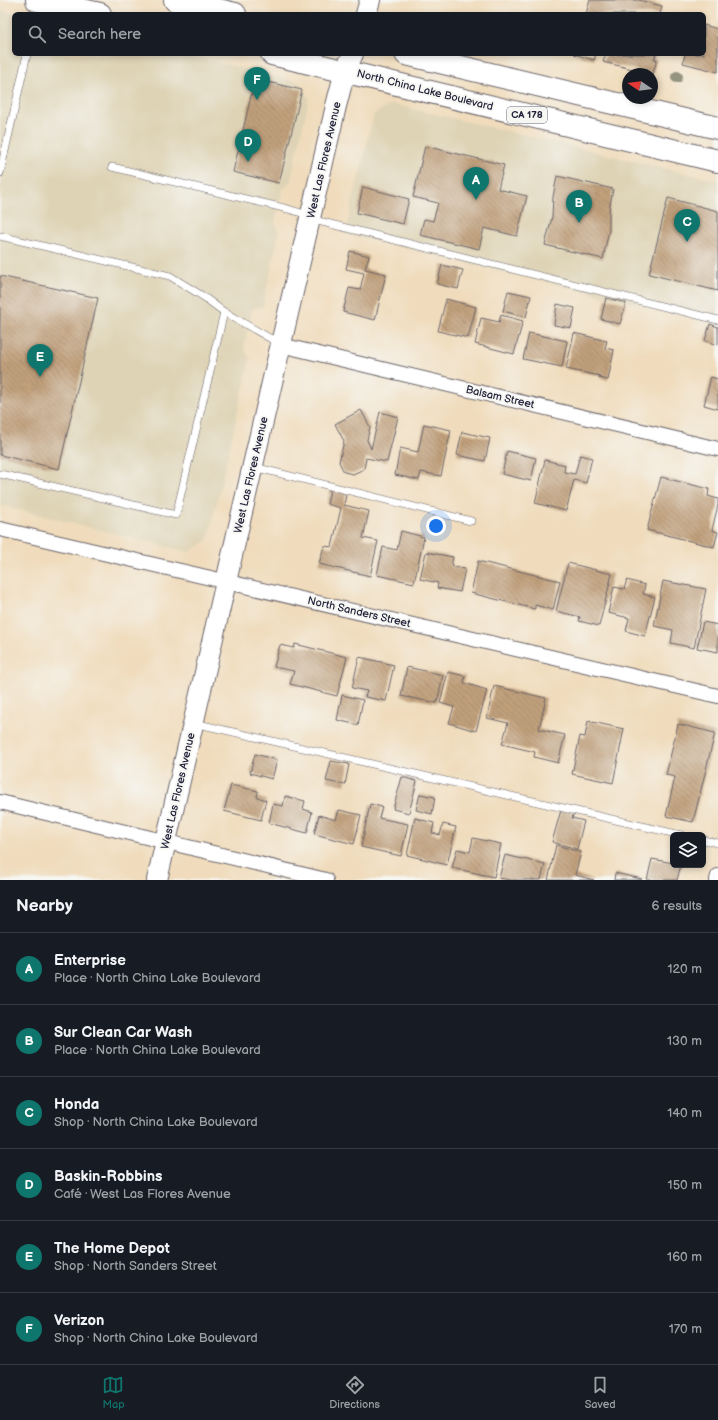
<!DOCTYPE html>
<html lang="en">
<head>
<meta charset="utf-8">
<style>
  :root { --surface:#171b24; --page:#242831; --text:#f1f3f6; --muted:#9ea1a6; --line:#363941; --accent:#0f766e }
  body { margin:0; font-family:"Balsamiq Sans",sans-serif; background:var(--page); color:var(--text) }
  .controls { position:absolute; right:12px; bottom:12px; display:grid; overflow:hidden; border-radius:6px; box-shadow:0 2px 6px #0003 }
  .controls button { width:36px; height:36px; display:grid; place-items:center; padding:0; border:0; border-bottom:1px solid var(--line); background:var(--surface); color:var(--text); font:20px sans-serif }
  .compass { position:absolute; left:622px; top:68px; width:36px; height:36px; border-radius:50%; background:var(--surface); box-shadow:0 2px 6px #0003; rotate:283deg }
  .you { position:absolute; left:436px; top:526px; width:14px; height:14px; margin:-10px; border:3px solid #fff; border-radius:50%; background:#1a73e8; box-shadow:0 0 0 6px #1a73e833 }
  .badge { display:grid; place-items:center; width:26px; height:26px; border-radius:50%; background:var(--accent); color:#fff; font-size:13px; font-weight:700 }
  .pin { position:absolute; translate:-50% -33px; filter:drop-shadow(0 1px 2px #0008) }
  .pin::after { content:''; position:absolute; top:21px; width:14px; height:12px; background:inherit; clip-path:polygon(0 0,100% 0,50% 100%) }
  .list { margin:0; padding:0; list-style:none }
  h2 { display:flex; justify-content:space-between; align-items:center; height:52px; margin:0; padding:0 16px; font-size:17px }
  h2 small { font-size:13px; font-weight:400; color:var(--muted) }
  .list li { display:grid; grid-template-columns:26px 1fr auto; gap:12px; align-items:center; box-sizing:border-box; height:72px; padding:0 16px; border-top:1px solid var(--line) }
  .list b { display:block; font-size:15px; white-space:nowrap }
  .list p { margin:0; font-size:13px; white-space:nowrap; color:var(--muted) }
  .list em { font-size:13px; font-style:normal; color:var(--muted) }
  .icon { flex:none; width:22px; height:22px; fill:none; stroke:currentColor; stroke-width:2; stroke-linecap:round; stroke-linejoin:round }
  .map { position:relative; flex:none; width:718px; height:880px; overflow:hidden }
  .search { position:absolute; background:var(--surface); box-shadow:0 2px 6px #0003; left:12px; right:12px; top:12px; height:44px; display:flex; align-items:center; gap:10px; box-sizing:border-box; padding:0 14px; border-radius:6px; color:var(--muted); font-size:15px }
  .sheet { height:484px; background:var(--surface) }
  nav { display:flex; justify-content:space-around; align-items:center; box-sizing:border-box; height:56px; border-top:1px solid var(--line); background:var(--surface); font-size:11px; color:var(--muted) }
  nav a { display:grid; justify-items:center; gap:2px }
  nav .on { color:var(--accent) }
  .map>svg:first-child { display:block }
  .built { fill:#ded3b5 }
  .building { fill:url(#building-back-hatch) }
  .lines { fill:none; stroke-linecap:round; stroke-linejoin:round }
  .lane-casing { stroke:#6a6368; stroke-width:8 }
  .street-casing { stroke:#6a6368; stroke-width:16 }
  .secondary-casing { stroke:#6a6368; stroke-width:22 }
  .primary-casing { stroke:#6a6368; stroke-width:24 }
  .lane { stroke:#fff; stroke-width:7 }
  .street { stroke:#fff; stroke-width:14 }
  .secondary { stroke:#fff; stroke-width:20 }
  .primary { stroke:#fff; stroke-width:22 }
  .tree { fill:#949480 }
  .labels { text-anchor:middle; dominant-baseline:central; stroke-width:4; stroke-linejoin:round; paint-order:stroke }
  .shield { fill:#f6f6f2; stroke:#626272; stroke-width:1 }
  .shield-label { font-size:10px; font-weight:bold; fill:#22223b }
  .street-label { font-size:11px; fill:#22223b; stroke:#f6f6f2 }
</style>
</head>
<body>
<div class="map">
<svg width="718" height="880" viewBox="0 0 718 880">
  <defs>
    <pattern id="building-back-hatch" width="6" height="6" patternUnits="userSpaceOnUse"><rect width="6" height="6" fill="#c1a07c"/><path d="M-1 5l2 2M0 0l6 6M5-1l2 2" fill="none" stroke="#9c8267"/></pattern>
  </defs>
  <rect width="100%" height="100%" fill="#f6f6f2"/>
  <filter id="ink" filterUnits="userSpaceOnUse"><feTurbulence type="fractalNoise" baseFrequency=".025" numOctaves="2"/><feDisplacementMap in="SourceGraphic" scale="8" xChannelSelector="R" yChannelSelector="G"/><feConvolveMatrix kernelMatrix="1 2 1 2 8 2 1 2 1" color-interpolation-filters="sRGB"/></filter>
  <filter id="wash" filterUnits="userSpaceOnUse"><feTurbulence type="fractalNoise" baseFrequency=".012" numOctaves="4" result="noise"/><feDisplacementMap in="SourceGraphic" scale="16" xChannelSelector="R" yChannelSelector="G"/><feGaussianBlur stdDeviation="0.9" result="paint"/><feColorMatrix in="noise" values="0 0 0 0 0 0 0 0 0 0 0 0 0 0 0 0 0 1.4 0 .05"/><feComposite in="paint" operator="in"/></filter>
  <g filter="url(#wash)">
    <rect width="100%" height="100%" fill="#f0dcbc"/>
    <g class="built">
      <path d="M0 10 16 14H14V54H183L299 82 309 99 290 183 283 189 275 222 279 232 263 306 252 309 244 348 250 359 208 540 189 552 0 505Z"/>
      <path d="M392 104 718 181V323L345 234 374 114Z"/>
    </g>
    <g id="blocks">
      <g class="building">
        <path d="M590 0H639L662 6 660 14H586Z"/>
        <path d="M704 25 718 29V72L683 63 685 54H704Z"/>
        <path d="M574 54H596L594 60Z"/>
        <path d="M606 54H656L654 59H657L653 74 603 62Z"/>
        <path d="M255 79 302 90 279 183 233 172Z"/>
        <path d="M425 146 504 165 498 189 527 196 517 236 484 228 479 249 420 235 424 219 433 221 438 203 413 197Z"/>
        <path d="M557 176 613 189 609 210V230L603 259 545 245 552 217 553 197Z"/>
        <path d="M363 187 409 199 403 224 357 213Z"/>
        <path d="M668 198 718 211V291L649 274Z"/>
        <path d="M350 251 369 256 365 269 386 274 375 320 343 312 349 288 360 290 364 273 346 269Z"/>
        <path d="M442 265 463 270 458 289 437 284Z"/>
        <path d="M0 276 98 298 59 469 0 455Z"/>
        <path d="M508 291 531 296 526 317 503 311Z"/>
        <path d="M606 298 626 303 620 324 601 319Z"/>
        <path d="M446 299 476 307 468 338 438 331Z"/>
        <path d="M557 304 575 308 571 328 554 325Z"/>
        <path d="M501 315 523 321 514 354 475 344 481 318 499 322Z"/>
        <path d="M710 324 718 327V345L705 341Z"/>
        <path d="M529 333 567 341 562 367 523 359Z"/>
        <path d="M574 333 607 341 605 348 614 350 608 380 599 378 600 376 566 369Z"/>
        <path d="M711 377 718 379V409L704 405Z"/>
        <path d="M361 410 370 427 367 440 371 449 380 412 398 417 387 462 366 458 364 469 353 474 344 472 339 462 344 441 335 424Z"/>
        <path d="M424 424 451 430 441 476 421 472 419 480 395 475 400 448 418 452Z"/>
        <path d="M462 432 490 438 485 461 457 455Z"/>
        <path d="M507 451 536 458 531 481 502 474Z"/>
        <path d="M580 455 592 458 586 483 574 480 566 511 535 503 545 460 565 465 564 472 575 474Z"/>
        <path d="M661 477 709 489 708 496 718 499V505L712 530 718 532 714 547 647 530Z"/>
        <path d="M331 486 347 490 344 505 369 511 363 538 378 541 370 576 319 564 324 546 332 547 341 508 327 504Z"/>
        <path d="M401 531 424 537 414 583 377 575 383 547 397 550Z"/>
        <path d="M426 552 453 557 451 566 465 569 460 592 437 588 438 583 420 579Z"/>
        <path d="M478 561 560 581 553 610 535 605V609L471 593Z"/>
        <path d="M568 563 612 574 599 626 579 621 580 617 556 611Z"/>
        <path d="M627 580 645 585 643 594 655 597 645 636 626 631 629 618 608 613 614 587 624 589Z"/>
        <path d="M663 581 706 589 694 648 671 643 673 630 654 626Z"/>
        <path d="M703 622 718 625V652L697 648Z"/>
        <path d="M295 644 347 657 337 696 290 684 294 671 274 667 280 645 294 648Z"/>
        <path d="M359 657 394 665 386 701 365 697 367 691 352 688Z"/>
        <path d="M407 667 443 675 437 703 401 696Z"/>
        <path d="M448 672 465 676 464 683 487 690 476 731 449 723 454 707 440 703Z"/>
        <path d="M494 686 546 698 539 729 565 735 558 763 534 757 535 752 502 744 508 723 487 718Z"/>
        <path d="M342 695 363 700 358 725 337 720Z"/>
        <path d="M588 721 624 729 613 783 572 774 580 736 585 737Z"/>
        <path d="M678 724 715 733 693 822 666 816 675 777 666 775Z"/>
        <path d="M255 754 277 760 272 779 250 773Z"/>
        <path d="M331 761 349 764 345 785 326 781Z"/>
        <path d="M402 777 417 781 409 813 393 809Z"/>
        <path d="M231 785 258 791 257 797 266 800 261 820 224 811Z"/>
        <path d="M420 794 435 797 432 814 416 810Z"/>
        <path d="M285 796 305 801 303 809 312 812 307 833 269 823 273 804 283 806Z"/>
        <path d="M370 804 382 807 379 818 408 824 401 856 361 847Z"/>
        <path d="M339 810 361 815 354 844 314 834 319 815 336 820Z"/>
        <path d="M561 810 574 813 572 818 584 821 577 849 552 842Z"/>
        <path d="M415 818 434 823 432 833 440 835 443 824 456 827 447 865 407 855Z"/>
        <path d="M473 838 501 844 494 877 452 868 457 849 470 852Z"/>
        <path d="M556 845 581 852 575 875 594 880H548Z"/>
        <path d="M505 855 545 864 541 880H510L499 878Z"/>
        <path d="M652 859 673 863V865H681L677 880H647Z"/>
        <path d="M615 873 642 879 641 880H614Z"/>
      </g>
    </g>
  </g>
  <g filter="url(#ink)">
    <use href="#blocks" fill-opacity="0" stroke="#6a6368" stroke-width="1"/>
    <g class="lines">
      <g class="lane-casing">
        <g id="lane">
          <path d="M112 167 288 209 305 214 310 219 718 320"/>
          <path d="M0 173 27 54"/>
          <path d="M0 236 170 276 204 297 224 312 280 344"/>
          <path d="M254 467 471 521"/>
          <path d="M0 474 176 515 224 312"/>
          <path d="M194 723 681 835"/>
          <path d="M703 840 718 843"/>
        </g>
      </g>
      <g class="street-casing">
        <g id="street">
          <path d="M281 345 718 449"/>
          <path d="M0 529 718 696"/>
          <path d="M0 802 326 880"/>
          <path d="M717 880 718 876"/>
        </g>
      </g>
      <g class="secondary-casing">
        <g id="secondary">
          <path d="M366 14 370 0"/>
          <path d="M157 880 336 106 345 71 353 54"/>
        </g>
      </g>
      <g class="primary-casing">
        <g id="primary">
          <path d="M37 0 100 14"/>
          <path d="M175 0 235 14"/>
          <path d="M272 54 718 161"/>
          <path d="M406 54 718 128"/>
        </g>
      </g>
      <use href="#lane" class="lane"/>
      <use href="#street" class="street"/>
      <use href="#secondary" class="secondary"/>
      <use href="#primary" class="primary"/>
    </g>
    <circle class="tree" cx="677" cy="77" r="6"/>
  </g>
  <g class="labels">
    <rect class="shield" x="507" y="107" width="40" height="16" rx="3"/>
    <g class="shield-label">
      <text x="527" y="115">CA 178</text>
    </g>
    <g class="street-label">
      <text transform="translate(425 90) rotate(14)">North China Lake Boulevard</text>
      <text transform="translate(324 160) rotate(-77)">West Las Flores Avenue</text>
      <text transform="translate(500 397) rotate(13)">Balsam Street</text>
      <text transform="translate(251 475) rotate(-77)">West Las Flores Avenue</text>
      <text transform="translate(359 612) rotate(13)">North Sanders Street</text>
      <text transform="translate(178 791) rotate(-77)">West Las Flores Avenue</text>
    </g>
  </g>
</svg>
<div class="controls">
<button><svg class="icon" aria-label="layers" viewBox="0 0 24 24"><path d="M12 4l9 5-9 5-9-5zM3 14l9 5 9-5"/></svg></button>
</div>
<svg class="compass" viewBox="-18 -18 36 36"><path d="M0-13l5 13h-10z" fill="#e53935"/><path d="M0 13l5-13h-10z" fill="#9ea1a6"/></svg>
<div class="you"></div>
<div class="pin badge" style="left:476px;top:200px">A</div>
<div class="pin badge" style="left:579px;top:223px">B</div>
<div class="pin badge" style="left:687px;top:242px">C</div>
<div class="pin badge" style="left:248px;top:162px">D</div>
<div class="pin badge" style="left:40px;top:377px">E</div>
<div class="pin badge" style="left:257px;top:100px">F</div>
<div class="search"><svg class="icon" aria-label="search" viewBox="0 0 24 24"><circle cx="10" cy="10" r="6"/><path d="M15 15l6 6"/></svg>Search here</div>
</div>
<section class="sheet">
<h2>Nearby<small>6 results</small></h2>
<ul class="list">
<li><span class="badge">A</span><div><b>Enterprise</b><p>Place · North China Lake Boulevard</p></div><em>120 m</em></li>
<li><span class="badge">B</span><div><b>Sur Clean Car Wash</b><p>Place · North China Lake Boulevard</p></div><em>130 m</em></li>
<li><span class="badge">C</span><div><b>Honda</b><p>Shop · North China Lake Boulevard</p></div><em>140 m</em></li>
<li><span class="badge">D</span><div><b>Baskin-Robbins</b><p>Café · West Las Flores Avenue</p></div><em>150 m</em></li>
<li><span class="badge">E</span><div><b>The Home Depot</b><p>Shop · North Sanders Street</p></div><em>160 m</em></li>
<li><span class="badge">F</span><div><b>Verizon</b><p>Shop · North China Lake Boulevard</p></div><em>170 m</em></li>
</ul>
</section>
<nav>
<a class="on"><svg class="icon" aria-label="map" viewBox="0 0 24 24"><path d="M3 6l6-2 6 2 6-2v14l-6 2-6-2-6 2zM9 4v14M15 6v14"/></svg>Map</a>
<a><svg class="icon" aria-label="directions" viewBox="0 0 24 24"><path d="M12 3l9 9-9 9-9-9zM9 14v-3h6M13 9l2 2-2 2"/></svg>Directions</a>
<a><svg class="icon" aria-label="saved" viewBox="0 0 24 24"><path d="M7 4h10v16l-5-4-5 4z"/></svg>Saved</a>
</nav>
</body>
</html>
